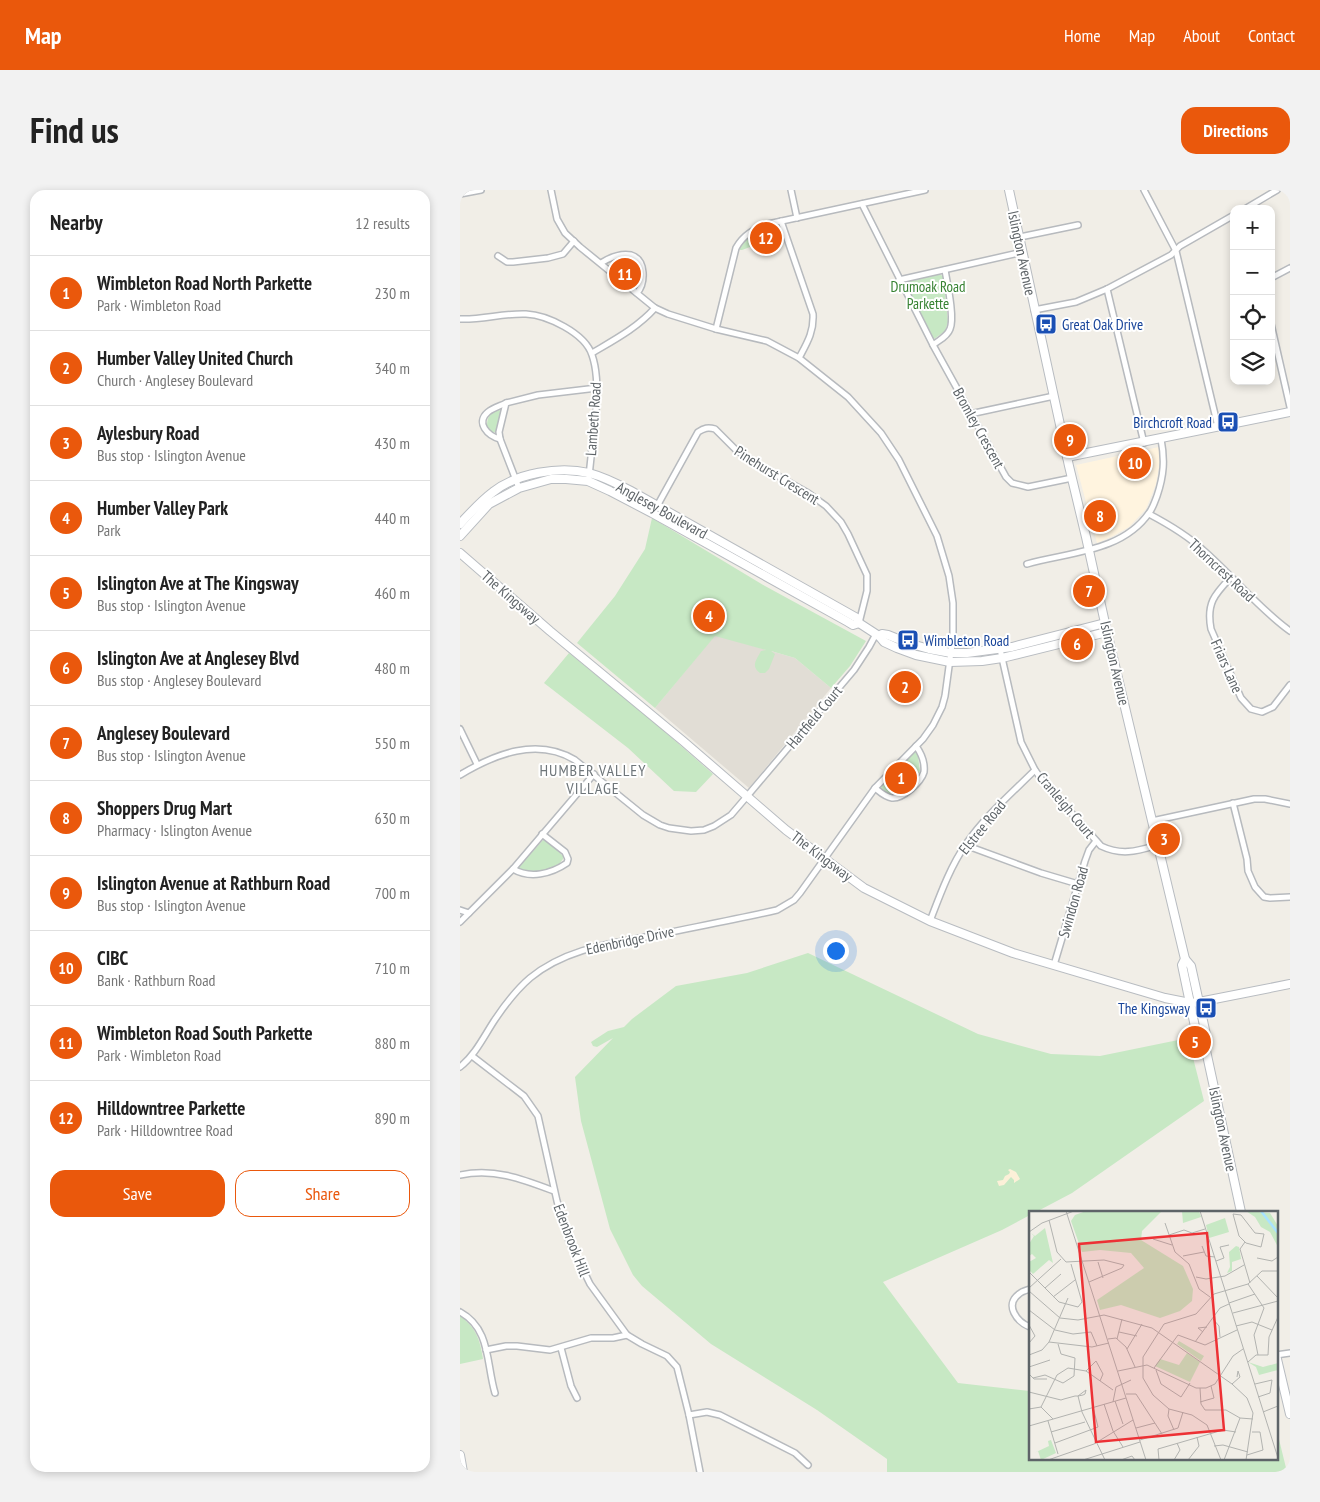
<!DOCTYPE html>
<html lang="en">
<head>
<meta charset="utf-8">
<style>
  :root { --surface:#fff; --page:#f2f2f2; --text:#222; --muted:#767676; --line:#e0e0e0; --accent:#ea580c }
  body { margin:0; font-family:"PT Sans Narrow",sans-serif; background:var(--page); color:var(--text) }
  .controls { position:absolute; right:15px; top:15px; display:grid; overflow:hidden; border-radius:10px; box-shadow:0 2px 8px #0003 }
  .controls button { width:45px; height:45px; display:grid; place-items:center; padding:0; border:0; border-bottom:1px solid var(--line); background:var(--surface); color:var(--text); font:25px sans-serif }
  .you { position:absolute; left:375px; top:760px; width:18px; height:18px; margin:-12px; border:4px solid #fff; border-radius:50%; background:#1a73e8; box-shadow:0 0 0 8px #1a73e833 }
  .badge { display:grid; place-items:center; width:32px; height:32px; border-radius:50%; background:var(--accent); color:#fff; font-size:16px; font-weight:700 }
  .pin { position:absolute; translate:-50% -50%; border:2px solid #fff; box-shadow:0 1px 5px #0006 }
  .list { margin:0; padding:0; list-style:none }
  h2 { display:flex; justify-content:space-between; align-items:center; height:65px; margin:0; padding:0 20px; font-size:21px }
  h2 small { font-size:16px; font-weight:400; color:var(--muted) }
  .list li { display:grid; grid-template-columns:32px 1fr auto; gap:15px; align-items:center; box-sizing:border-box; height:75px; padding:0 20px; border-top:1px solid var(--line) }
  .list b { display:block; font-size:19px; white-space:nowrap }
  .list p { margin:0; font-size:16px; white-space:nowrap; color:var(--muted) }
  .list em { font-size:16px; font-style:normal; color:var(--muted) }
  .actions { display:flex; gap:10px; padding:15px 20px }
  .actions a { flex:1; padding:11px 0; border:1px solid var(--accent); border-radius:15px; text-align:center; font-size:18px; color:var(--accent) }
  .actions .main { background:var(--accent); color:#fff }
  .icon { flex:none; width:28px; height:28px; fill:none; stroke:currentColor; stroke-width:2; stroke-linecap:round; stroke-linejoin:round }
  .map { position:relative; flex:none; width:830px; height:1282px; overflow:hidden; border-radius:15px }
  header { display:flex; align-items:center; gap:30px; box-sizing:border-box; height:70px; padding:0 25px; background:var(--accent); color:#fff }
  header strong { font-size:24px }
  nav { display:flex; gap:28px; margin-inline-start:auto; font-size:18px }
  .intro { display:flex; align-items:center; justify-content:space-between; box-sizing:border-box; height:120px; padding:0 30px }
  h1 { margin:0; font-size:35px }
  .button { padding:12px 22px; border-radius:15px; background:var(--accent); color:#fff; font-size:18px; font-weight:700 }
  main { display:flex; gap:30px; padding:0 30px }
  aside { flex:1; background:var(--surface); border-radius:15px; box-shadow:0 2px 8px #0003 }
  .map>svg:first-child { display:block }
  .commercial { fill:#fff4df }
  .education { fill:#e1ddd5 }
  .green { fill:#c7e8c4 }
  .sand { fill:#fcf0d8 }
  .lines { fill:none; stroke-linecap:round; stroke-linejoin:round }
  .street-casing { stroke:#b7babe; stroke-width:8 }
  .secondary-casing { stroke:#b8bcc1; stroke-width:10 }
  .street { stroke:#fff; stroke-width:5 }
  .secondary { stroke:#fff; stroke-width:8 }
  .labels { text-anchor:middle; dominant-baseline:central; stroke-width:4; stroke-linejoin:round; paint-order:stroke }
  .street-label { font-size:15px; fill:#5e6468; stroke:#fff }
  .park-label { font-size:15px; fill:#378232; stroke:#fff }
  .transit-label { font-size:15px; fill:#164399; stroke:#fff; text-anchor:start }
  .neighbourhood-label { font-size:16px; letter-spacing:1px; fill:#6f767a; stroke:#fff }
  .inset-river { fill:none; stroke:#a9e2ff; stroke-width:2.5 }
  .inset-road { fill:none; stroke:#b2b3b0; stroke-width:1 }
  .view { fill:#ed3135; fill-opacity:0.15; stroke:#ed3135; stroke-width:2.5 }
  .inset-edge { fill:none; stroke:#5e6468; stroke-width:2.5 }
</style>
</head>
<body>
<header>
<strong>Map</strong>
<nav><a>Home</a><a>Map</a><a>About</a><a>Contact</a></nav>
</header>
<div class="intro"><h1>Find us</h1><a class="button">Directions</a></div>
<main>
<aside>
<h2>Nearby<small>12 results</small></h2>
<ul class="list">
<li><span class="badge">1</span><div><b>Wimbleton Road North Parkette</b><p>Park · Wimbleton Road</p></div><em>230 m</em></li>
<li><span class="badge">2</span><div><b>Humber Valley United Church</b><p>Church · Anglesey Boulevard</p></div><em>340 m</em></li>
<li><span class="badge">3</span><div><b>Aylesbury Road</b><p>Bus stop · Islington Avenue</p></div><em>430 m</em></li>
<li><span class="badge">4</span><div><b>Humber Valley Park</b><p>Park</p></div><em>440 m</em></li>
<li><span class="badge">5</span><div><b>Islington Ave at The Kingsway</b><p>Bus stop · Islington Avenue</p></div><em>460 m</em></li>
<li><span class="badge">6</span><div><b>Islington Ave at Anglesey Blvd</b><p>Bus stop · Anglesey Boulevard</p></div><em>480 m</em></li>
<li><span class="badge">7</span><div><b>Anglesey Boulevard</b><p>Bus stop · Islington Avenue</p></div><em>550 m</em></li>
<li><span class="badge">8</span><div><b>Shoppers Drug Mart</b><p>Pharmacy · Islington Avenue</p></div><em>630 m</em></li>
<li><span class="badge">9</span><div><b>Islington Avenue at Rathburn Road</b><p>Bus stop · Islington Avenue</p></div><em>700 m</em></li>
<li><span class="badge">10</span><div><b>CIBC</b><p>Bank · Rathburn Road</p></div><em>710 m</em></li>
<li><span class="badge">11</span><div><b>Wimbleton Road South Parkette</b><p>Park · Wimbleton Road</p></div><em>880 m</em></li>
<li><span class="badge">12</span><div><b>Hilldowntree Parkette</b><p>Park · Hilldowntree Road</p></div><em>890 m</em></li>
</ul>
<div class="actions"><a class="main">Save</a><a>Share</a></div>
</aside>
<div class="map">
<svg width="830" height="1282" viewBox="0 0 830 1282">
  <rect width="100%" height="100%" fill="#f1eee7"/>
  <path class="commercial" d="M699 257 700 271 696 294 686 319 669 337 653 346 637 353 616 275Z"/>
  <path class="education" d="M255 445 335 468 371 498 289 598 195 518Z"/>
  <g class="green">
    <path d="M314 36 318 37C322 42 325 46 321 52L298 54 282 60H280L279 57C289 45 300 41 314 36Z"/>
    <path d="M165 70C183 73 183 87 177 101L149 78V75C154 71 159 70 165 70Z"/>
    <path d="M478 84 483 86 488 132 485 141 474 149 472 148 446 96 445 93 448 91Z"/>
    <path d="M39 220 41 221 37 241 33 243 27 236C27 227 30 222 39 220Z"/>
    <path d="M198 321 393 429 395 433 198 323Z"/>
    <path d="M192 328 305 396 406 451 390 476 371 498 335 468 311 461 315 464 309 479 305 483H300C290 476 297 469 301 461L306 460 255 446 195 518 117 453 155 406 185 359Z"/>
    <path d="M109 463 188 527 253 584 236 602 214 601 168 558 84 493Z"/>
    <path d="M455 561 458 566 460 581C456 586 452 593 447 597 439 603 425 608 419 597Z"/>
    <path d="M83 650H85L98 661 103 666V669L99 674C83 681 76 685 59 679V677Z"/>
    <path d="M348 763 518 844 591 864 640 866 728 848 744 911 612 1003 576 1022H570V1025L542 1040 423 1092 498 1193 570 1201V1268H816V1237L827 1282H427V1269L357 1220 251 1154 182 1096 173 1085 150 1039 121 931 115 887 153 848 137 857 133 856 131 852 148 841 164 837 172 829 216 796 287 783Z"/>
    <path d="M0 1126C16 1137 20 1150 23 1169L0 1174Z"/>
  </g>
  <path class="sand" d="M550 979 556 982 560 989 554 993V990L551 987 544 995 539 996 537 991 543 990 545 986 549 984 550 982 548 980Z"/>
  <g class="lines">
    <g class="street-casing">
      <g id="street">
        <path d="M331 0 337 28"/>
        <path d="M684 0 716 61 758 237"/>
        <path d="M0 4 21 0"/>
        <path d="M402 14 473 155 546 287 552 293 568 297 612 288"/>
        <path d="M785 19 817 0"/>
        <path d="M321 31 353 124C354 142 347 153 339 168"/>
        <path d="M560 47 618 35"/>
        <path d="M38 66 47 72H53L88 68 103 64 114 51"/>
        <path d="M141 73C149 68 161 63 171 65 187 70 185 94 177 103"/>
        <path d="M811 88 830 78"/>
        <path d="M439 90 563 62"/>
        <path d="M647 99 684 253"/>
        <path d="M574 120 616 112 647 99 711 65 720 56 774 25"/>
        <path d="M0 129C22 130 44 123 66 124 87 125 125 143 132 165 137 179 137 196 137 211L129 286"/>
        <path d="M811 134 830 217"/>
        <path d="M256 139 276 58C283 45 294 39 308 34L465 0"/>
        <path d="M473 155C479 150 487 147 490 139 495 128 487 92 485 80"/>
        <path d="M132 163C154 150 177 138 195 118"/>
        <path d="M510 224 594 206"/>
        <path d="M40 249C28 246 15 233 28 222 33 218 40 216 46 213"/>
        <path d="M59 298 40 249 39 242 46 213 78 205 137 198"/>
        <path d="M196 318 238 242C244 238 248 237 255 239L276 260 302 277 348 303 366 316 381 332 388 344 407 385V401L399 433"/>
        <path d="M689 324C708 334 728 346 743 360 773 386 798 418 830 441"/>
        <path d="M567 374C609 362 662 362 689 323 693 318 695 311 697 306 704 285 705 270 701 249"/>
        <path d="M771 387C755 404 746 413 751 439L781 508 791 519 802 522 813 517 830 495"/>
        <path d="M540 459 561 552 575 580 582 590 641 656C662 666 677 661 698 655"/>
        <path d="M0 539 17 574"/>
        <path d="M0 585C35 564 77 547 115 570L183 625 200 635 209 638 231 641 244 640 254 636 271 625 283 611 394 480 409 457 416 444"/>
        <path d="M415 598C420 602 425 607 432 608 443 609 461 592 464 582 465 573 461 563 456 556"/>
        <path d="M773 613 787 669 788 681 795 697 804 707 810 708 830 707"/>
        <path d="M692 631 794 609H805L830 614"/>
        <path d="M505 655 581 683 618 694"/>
        <path d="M53 679C70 689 91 684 107 673L108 669 105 662 82 644"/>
        <path d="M0 720 9 723"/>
        <path d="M470 731C480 705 490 677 506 654 525 626 552 603 575 580"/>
        <path d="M0 732 53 679 134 584"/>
        <path d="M594 775 625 671 629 660 636 651"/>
        <path d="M12 866 64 906 78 926 97 1011 109 1051 130 1094 167 1145 182 1154 207 1166 217 1177 229 1225 240 1282"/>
        <path d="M0 877C15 865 23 848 34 831 44 816 56 800 70 788 108 757 155 753 201 744 240 736 278 729 317 720L334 710 340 703 415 598 463 549 473 535 482 517 485 506 493 447V413L489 386 477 346 439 270 421 243 388 207 339 168 307 151 256 139 208 124 195 118 120 57 105 43 97 29 91 0"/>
        <path d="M0 985C35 978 62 989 94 1001"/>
        <path d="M570 1099C567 1100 562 1101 559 1104 544 1115 557 1132 570 1137"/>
        <path d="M0 1122C31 1139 26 1173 35 1203"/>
        <path d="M101 1158 111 1196 117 1208"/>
        <path d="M26 1160 46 1156H57L90 1160 131 1148H153L167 1145"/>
        <path d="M816 1165 830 1163"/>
        <path d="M229 1225 247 1222 260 1225 335 1263 348 1275"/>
      </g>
    </g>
    <g class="secondary-casing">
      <g id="secondary">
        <path d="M549 0 609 276 626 347 647 442 725 769 722 775 738 851 745 856"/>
        <path d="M607 267 830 222"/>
        <path d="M0 334C10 323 21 311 33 302 57 283 99 276 129 283 144 287 158 294 171 301L397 428 399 433 419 446 424 452 437 458 456 465 490 472 522 471 542 468 647 442"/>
        <path d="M0 346 29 314 59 298 91 289H106L128 291 150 301 192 323 388 432 393 435 399 433"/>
        <path d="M0 363 90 441 223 551 326 640 404 698 470 731 553 763 705 808 730 813 739 812 830 794"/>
        <path d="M419 446 422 444 428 445 448 453 469 459 491 463H507L552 457 645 433"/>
        <path d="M725 769 731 776 747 849 745 856 781 1022"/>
        <path d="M816 1165 830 1224"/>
        <path d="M0 1265 3 1282"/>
      </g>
    </g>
    <use href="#street" class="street"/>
    <use href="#secondary" class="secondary"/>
  </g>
  <defs>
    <g id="bus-square" transform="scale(1.125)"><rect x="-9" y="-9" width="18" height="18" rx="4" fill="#1a4fb4" stroke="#fff"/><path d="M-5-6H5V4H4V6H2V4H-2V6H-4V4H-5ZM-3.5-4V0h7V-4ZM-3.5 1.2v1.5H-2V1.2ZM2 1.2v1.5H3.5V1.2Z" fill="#fff"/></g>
  </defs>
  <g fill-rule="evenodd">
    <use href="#bus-square" x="586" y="134"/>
    <use href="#bus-square" x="768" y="232"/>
    <use href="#bus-square" x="448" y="450"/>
    <use href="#bus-square" x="746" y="818"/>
  </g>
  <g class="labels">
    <g class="street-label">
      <text transform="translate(562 63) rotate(78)">Islington Avenue</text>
      <text transform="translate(133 229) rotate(-86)">Lambeth Road</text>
      <text transform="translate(519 238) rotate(61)">Bromley Crescent</text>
      <text transform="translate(317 285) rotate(32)">Pinehurst Crescent</text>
      <text transform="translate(202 320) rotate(29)">Anglesey Boulevard</text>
      <text transform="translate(762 380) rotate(43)">Thorncrest Road</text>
      <text transform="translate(51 407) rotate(41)">The Kingsway</text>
      <text transform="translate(655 473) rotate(77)">Islington Avenue</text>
      <text transform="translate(767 476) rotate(66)">Friars Lane</text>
      <text transform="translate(354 527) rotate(-50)">Hartfield Court</text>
      <text transform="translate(606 615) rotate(50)">Cranleigh Court</text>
      <text transform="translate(522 637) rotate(-51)">Elstree Road</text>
      <text transform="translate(362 666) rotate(37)">The Kingsway</text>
      <text transform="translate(613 712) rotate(-74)">Swindon Road</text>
      <text transform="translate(170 750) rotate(-12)">Edenbridge Drive</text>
      <text transform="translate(763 939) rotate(78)">Islington Avenue</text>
      <text transform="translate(112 1050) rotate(69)">Edenbrook Hill</text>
    </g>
    <g class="park-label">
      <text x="468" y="96">Drumoak Road<tspan x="468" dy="17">Parkette</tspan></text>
    </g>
    <g class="transit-label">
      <text x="602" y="134">Great Oak Drive</text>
      <text x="752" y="232" text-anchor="end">Birchcroft Road</text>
      <text x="464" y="450">Wimbleton Road</text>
      <text x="730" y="818" text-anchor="end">The Kingsway</text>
    </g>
    <g class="neighbourhood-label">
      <text x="133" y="580">HUMBER VALLEY<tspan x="133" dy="18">VILLAGE</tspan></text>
    </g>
  </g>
  <g transform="translate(569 1021)">
    <rect width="249" height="249" fill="#f1eee7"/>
    <path d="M57 0H133L113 20 112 29 154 55 164 78 163 90 151 100 131 107 92 94 71 99 68 89 115 57 102 42 71 39 53 41 42 10 46 4ZM153 0H170L172 6 154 12ZM217 0 241 2 249 15V36L241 21 232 16 226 6ZM196 7 200 21 180 27 177 14ZM16 17 24 52 20 49 4 63 0 59V51L7 47 3 43 0 45V33L5 25 2 22 6 25ZM207 35 210 36 212 48 203 51V60L198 62 201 56 200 41ZM150 130 175 145 172 150 148 133ZM158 142 171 151 161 171 126 155 131 148 150 154ZM219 151 234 156 249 152V159L230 164 227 156ZM22 229 27 242 12 249 9 240 5 242 20 235 19 230Z" fill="#c7e8c4"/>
    <path class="inset-river" d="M232 0 249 22"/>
    <path class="inset-road" d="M37 0 117 249M171 0 249 247M204 3 212 4 226 22 235 23 232 36 217 32 210 25ZM20 9 28 41 37 51 75 49 95 54 93 57 60 71M136 12 146 41 160 53 170 78 181 86M0 21 13 12 45 0M140 24 155 19 163 22 176 18M124 28 143 34M216 31 211 38 221 72M173 35 177 45 186 46M154 45 175 41M228 47 243 50 249 46M187 50 195 47 191 36 200 34M69 51 74 67M0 61 30 91 49 96 53 91 42 53M228 65 249 87M167 66 177 68 196 65 215 54M219 73 235 97 225 124 229 144M0 77 32 48M16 77 32 63M0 80 31 107 49 109 75 104 123 117 203 173 218 187 224 202 217 249M24 86 46 69M200 92 226 83M0 99 26 119 44 123 62 121 68 135M204 102 249 90M184 108 190 115 191 126M0 114 6 125 0 132M207 115 223 111 243 119M90 121 108 125M174 121 169 117 178 116M79 128 87 127 97 136 106 156M88 128 93 108M20 131 63 136 80 132M166 131 191 97 200 93M98 138 113 113M0 144 13 139 20 131 39 87M219 151 227 144H239L240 126 249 106M0 156 21 149M125 157 149 124 176 134 208 119M127 159 132 173 152 186 161 172M57 160 67 150 74 163 71 170M89 160 118 154 167 177H177L186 173 204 145 214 138M0 163 5 168H18M4 167 16 164 34 172 45 165 46 147 32 143 29 133M203 173 211 166 209 160 208 166M226 173 243 169 241 182 229 186M171 177 172 193 176 199H197L211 207 224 208M0 181 32 189 35 188 46 185H49L54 184 56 183 57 179 49 185 53 201 76 249M97 183H107L133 223M86 190 94 213M84 191 87 176 102 169M171 191 185 187 182 175M75 193 84 220 94 236M12 196 24 208M0 198 12 196 28 164 39 157 57 160 84 179M140 198 139 205 145 219M234 201 249 195M19 210 29 243M0 215 97 187M107 217 126 212M22 221 56 211M111 229 149 217 154 201M26 232 69 216 64 196M185 235 194 234 219 241M218 244 234 239 231 221H223M19 249 65 233 104 209M54 249 111 231M92 249 103 245 106 249M130 249 129 238 194 219 207 221M145 249 151 239 148 232M159 249 170 235 168 226M192 249 178 214 163 204 140 198 124 184 114 167V146L135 113 167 103 185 83 219 73 233 60H249M195 249 211 207"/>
    <path class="view" d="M178 22 195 219 67 231 50 33Z"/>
    <rect width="249" height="249" class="inset-edge"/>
  </g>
</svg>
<div class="controls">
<button>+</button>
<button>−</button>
<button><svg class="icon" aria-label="locate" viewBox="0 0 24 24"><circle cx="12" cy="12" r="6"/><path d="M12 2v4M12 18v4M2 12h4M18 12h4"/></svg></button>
<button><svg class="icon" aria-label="layers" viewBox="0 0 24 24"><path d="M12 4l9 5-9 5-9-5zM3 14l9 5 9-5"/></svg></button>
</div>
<div class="you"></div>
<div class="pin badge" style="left:441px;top:588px">1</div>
<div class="pin badge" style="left:445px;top:497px">2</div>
<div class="pin badge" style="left:704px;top:649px">3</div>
<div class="pin badge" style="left:249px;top:426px">4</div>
<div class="pin badge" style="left:735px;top:852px">5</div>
<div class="pin badge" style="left:617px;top:454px">6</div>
<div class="pin badge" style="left:629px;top:401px">7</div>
<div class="pin badge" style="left:640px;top:326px">8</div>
<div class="pin badge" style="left:610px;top:250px">9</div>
<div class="pin badge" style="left:675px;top:273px">10</div>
<div class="pin badge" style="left:165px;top:84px">11</div>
<div class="pin badge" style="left:306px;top:48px">12</div>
</div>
</main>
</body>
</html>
